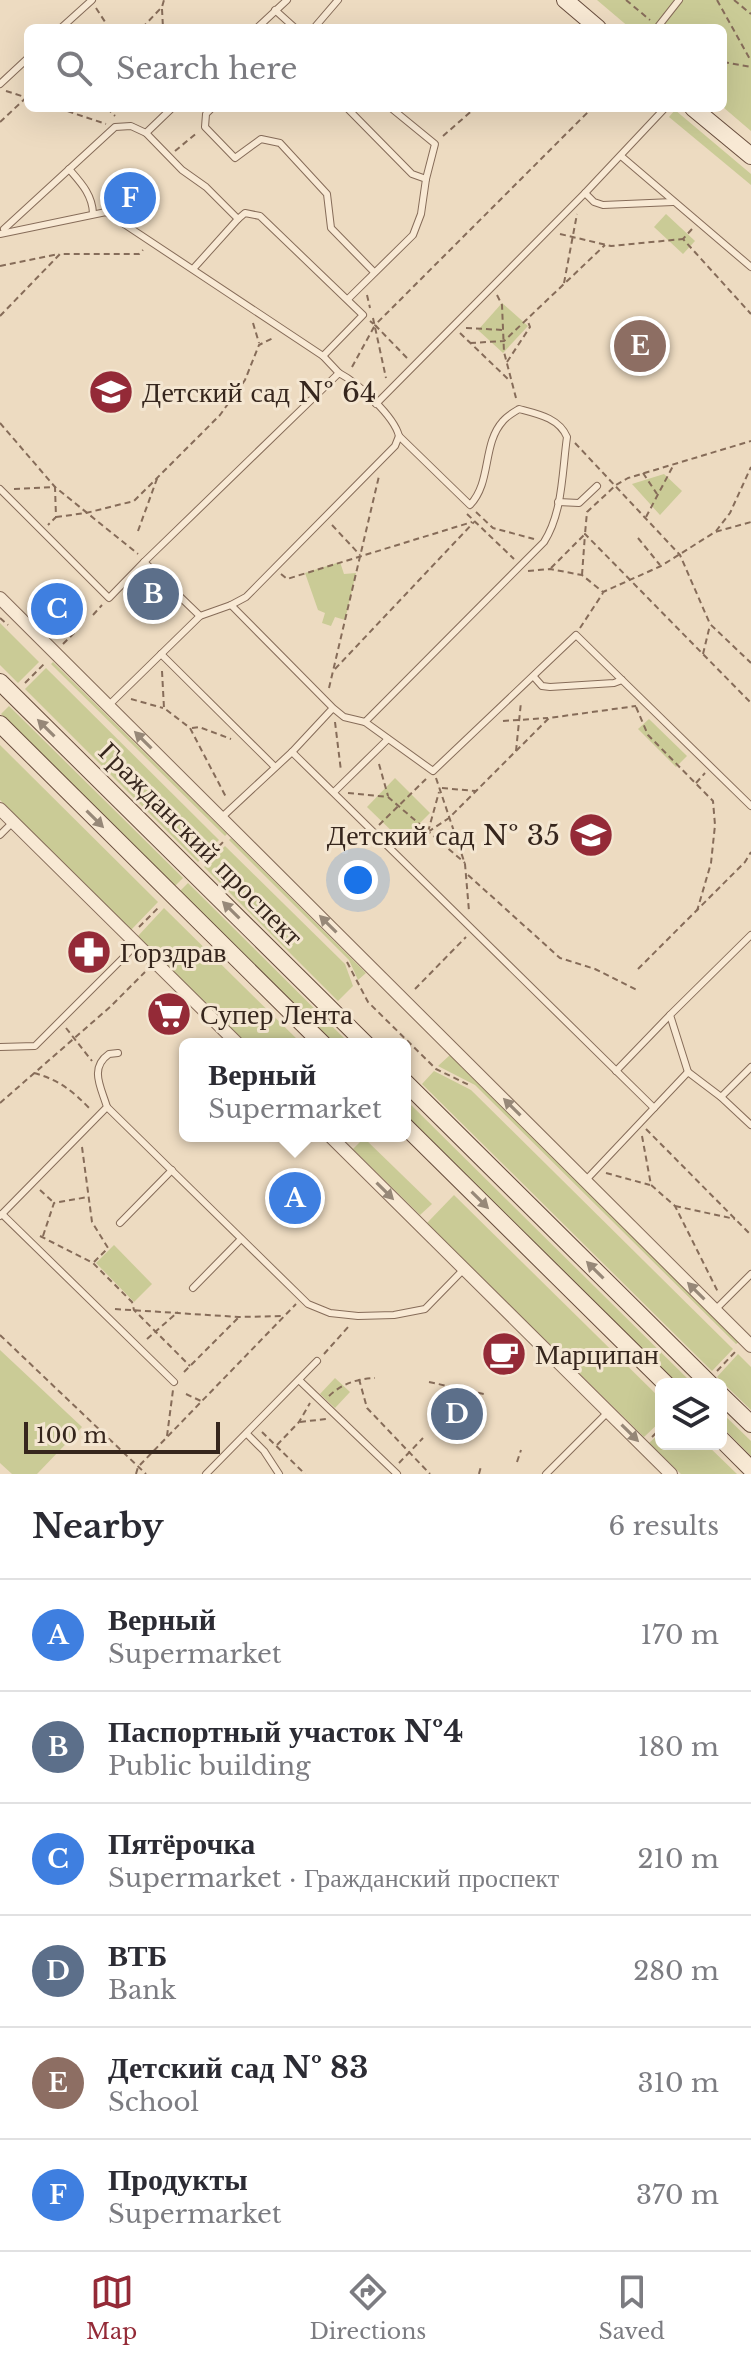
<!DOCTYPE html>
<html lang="en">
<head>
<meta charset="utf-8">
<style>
  :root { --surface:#fff; --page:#f2f2f3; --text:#2b2b33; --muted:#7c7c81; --line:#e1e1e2; --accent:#942a37 }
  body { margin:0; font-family:"Libre Baskerville",serif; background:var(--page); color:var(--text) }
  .controls { position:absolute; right:24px; bottom:24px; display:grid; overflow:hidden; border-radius:12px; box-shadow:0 8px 32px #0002 }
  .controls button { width:72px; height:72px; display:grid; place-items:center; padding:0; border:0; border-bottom:2px solid var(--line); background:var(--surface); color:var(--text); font:40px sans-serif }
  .scale { position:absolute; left:24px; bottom:20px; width:196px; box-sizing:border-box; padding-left:8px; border:4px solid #36261d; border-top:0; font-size:22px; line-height:28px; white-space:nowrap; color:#36261d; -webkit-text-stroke:6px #f4e6d1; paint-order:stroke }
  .you { position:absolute; left:358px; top:880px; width:28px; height:28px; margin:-20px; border:6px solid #fff; border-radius:50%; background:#1a73e8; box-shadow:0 0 0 12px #1a73e833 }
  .badge { display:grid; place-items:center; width:52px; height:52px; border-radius:50%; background:var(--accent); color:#fff; font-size:26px; font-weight:700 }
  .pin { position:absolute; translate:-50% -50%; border:4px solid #fff; box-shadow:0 2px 8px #0006 }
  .popup { position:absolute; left:179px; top:1038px; width:232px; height:104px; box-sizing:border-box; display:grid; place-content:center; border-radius:12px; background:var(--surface); filter:drop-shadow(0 2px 6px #0005); font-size:26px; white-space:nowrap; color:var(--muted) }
  .popup b { font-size:30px; color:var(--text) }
  .popup::after { content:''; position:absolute; left:50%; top:100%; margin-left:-16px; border:16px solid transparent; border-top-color:var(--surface) }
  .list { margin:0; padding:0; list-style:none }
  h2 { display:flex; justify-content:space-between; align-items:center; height:104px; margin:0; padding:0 32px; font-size:34px }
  h2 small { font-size:26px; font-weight:400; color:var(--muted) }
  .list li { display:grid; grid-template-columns:52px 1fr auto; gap:24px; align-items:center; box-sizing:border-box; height:112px; padding:0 32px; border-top:2px solid var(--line) }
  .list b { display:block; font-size:30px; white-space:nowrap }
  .list p { margin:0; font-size:26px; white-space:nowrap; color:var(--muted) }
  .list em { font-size:26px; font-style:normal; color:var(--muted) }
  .icon { flex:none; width:44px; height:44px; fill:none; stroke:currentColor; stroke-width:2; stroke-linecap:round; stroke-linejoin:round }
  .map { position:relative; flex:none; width:751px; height:1474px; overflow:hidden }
  .search { position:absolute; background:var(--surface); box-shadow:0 8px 32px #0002; left:24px; right:24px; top:24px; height:88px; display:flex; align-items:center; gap:20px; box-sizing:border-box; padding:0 28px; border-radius:12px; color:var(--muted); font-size:30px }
  .sheet { height:776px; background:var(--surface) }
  nav { display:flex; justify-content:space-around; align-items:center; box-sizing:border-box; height:112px; border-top:2px solid var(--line); background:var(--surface); font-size:22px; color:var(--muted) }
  nav a { display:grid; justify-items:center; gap:4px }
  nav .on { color:var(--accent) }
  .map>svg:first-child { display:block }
  .green { fill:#cacb96 }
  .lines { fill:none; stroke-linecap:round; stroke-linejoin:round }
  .lane-casing { stroke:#866c59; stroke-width:8 }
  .street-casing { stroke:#866c59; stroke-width:14 }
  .secondary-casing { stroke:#684d3d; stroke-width:18 }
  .path { stroke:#866c59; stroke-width:2; stroke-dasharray:6 4; stroke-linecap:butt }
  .lane { stroke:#f8e9d4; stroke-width:6 }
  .street { stroke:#f8e9d4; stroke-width:12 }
  .secondary { stroke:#f8e9d4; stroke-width:16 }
  .oneway { fill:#978878 }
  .labels { text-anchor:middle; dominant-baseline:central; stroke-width:6; stroke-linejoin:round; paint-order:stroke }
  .poi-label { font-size:28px; fill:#36261d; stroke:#f4e6d1; text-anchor:start }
  .street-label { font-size:28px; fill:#36261d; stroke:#f4e6d1 }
</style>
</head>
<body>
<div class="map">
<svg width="751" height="1474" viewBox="0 0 751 1474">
  <rect width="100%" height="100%" fill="#eddbc1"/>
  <g class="green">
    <path d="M597 0H751V131L723 107V28H630Z"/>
    <path d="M675 110 751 174V185L669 117Z"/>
    <path d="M666 214 695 241 683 254 654 227Z"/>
    <path d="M502 303 528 326 503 353 478 330Z"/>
    <path d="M664 474 682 491 660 515 632 484Z"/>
    <path d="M340 562 344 574 356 573 345 620 335 617 331 626 322 623 325 613 318 610 305 573Z"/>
    <path d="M0 623 39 662 18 683 0 665Z"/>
    <path d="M53 662 227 834 225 836 51 664Z"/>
    <path d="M46 668 219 840 198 862 25 689Z"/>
    <path d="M9 706 183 878 175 886 1 714Z"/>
    <path d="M649 719 687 756 676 767 638 729Z"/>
    <path d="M0 745 158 902 131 930 0 800Z"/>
    <path d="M395 778 430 813 402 841 367 807Z"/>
    <path d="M231 838 366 973 358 980 349 960 229 840Z"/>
    <path d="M225 846 345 964 353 986 338 1001 204 867Z"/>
    <path d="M188 883 350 1044H334L180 891Z"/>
    <path d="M164 908 302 1044H247L138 936Z"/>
    <path d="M450 1055 739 1342 736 1344 475 1085 438 1066Z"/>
    <path d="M434 1071 471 1090 733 1349 712 1371 422 1084Z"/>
    <path d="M405 1099 693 1384H678L405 1114Z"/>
    <path d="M364 1138 432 1204 420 1215 353 1149Z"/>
    <path d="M454 1195 661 1399V1421L644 1437 427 1223Z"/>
    <path d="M114 1245 152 1284 134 1302 96 1263Z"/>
    <path d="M0 1350 82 1427 37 1474H12L0 1463Z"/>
    <path d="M738 1354 751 1367V1410L717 1377Z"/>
    <path d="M335 1378 350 1392 335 1408 320 1394Z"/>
    <path d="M721 1412 751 1441V1456L721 1426Z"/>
    <path d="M661 1432V1444H706L737 1474H681L649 1443Z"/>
  </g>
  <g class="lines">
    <g class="lane-casing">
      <g id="lane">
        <path d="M275 10 295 28"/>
        <path d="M61 28 92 0"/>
        <path d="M257 28 287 0"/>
        <path d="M314 28 338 0"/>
        <path d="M657 28 679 0"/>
        <path d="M0 84 28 58"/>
        <path d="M212 108 206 114 205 127 235 158 261 139 280 143 327 194 331 228 374 272"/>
        <path d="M347 108 412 174 426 179 421 214 413 235 348 299"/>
        <path d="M391 108 435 144 426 179"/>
        <path d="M146 133 172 108"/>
        <path d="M621 156 751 267"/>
        <path d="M69 169C81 183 92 194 93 213"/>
        <path d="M585 193 594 202 603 205 673 202"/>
        <path d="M238 219 245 213 260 216 363 315 323 356"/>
        <path d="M4 229 115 127 131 126 146 133 182 170 206 187 238 219 193 269"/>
        <path d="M0 234 106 212 323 356 339 373"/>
        <path d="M376 404 585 193 665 108"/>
        <path d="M0 489 109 598 144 562"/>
        <path d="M558 502 579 503 597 486"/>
        <path d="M200 616 144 562 339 373C358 383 394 416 399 436"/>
        <path d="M161 654 275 767"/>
        <path d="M534 677 542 686 550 687 614 683 622 680"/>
        <path d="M109 705 200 616 231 605"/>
        <path d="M365 722 433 771 576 635 751 806"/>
        <path d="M292 752 333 708 231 605 246 597 395 446 399 436 470 505C492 482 482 444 503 421 507 416 514 412 519 409 538 414 559 418 567 437 562 472 563 512 544 542L365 722 344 717 333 708"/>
        <path d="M334 792 388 739"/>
        <path d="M221 818 292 752 654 1108 586 1180"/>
        <path d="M0 835 13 822"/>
        <path d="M0 1047 35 1046 137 944"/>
        <path d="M616 1071 670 1015"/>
        <path d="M688 1072 670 1015 751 935"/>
        <path d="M721 1097 751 1067"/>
        <path d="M107 1107 308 1304 330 1313 358 1316 394 1315 425 1309 464 1269"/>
        <path d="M654 1108 688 1072 721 1097 751 1125"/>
        <path d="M2 1214 174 1382"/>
        <path d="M0 1216 107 1107C101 1087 89 1068 109 1054L118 1053"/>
        <path d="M120 1223 172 1170"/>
        <path d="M193 1288 241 1239"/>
        <path d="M715 1310 751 1274"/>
        <path d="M299 1380 397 1474"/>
        <path d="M247 1434 264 1451 279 1474"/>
        <path d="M206 1474 317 1361"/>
        <path d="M546 1474 608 1412"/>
      </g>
    </g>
    <g class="street-casing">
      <g id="street">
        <path d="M0 598 751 1346"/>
        <path d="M0 809 238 1044"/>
        <path d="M330 1136 671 1474"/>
      </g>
    </g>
    <g class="secondary-casing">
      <g id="secondary">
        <path d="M565 0 598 28"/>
        <path d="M693 108 751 156"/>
        <path d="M0 682 366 1044"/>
        <path d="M0 724 323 1044"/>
        <path d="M405 1082 710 1384"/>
        <path d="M405 1126 666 1384"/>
        <path d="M721 1395 751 1424"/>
        <path d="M721 1439 751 1469"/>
      </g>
    </g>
    <g class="path">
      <path d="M626 0 650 20"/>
      <path d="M717 0 751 61"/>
      <path d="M734 0 751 14"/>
      <path d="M96 8 109 28"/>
      <path d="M162 9 163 28"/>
      <path d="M142 28 162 7 164 0"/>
      <path d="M723 62 751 67"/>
      <path d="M6 91 28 98"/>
      <path d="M58 108 106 124"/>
      <path d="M107 108 115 116"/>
      <path d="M0 122 28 96"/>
      <path d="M443 136 475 108"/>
      <path d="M175 151 198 132"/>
      <path d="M692 229 683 239 751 314"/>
      <path d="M560 234 611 246 683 239"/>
      <path d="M0 266 59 254"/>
      <path d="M564 283 577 214"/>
      <path d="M367 295 370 308"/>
      <path d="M497 295 502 305 504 352 516 398"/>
      <path d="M0 316 60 254H139L143 250"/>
      <path d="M373 318 386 378"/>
      <path d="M253 323 259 343"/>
      <path d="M466 328 503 330"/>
      <path d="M460 333 510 381"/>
      <path d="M470 343 504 341 605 245"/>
      <path d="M407 358 375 325 592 108"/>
      <path d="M507 362 530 327 527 319"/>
      <path d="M352 367 375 325 370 321"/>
      <path d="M0 423 55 487 138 554"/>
      <path d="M575 443 680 555 710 624 751 663"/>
      <path d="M643 473 657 494"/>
      <path d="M14 489 55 487 56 517 48 525"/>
      <path d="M476 512 493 528 534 539"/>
      <path d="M467 514 514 559"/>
      <path d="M56 517 86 513 134 501 220 415 245 380 259 345 275 337"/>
      <path d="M646 517 673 466"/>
      <path d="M332 525 360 555"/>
      <path d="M138 531 158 476"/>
      <path d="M716 531 730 513 751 467"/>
      <path d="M638 538 660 565"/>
      <path d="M551 568 585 534 587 512 616 485 628 478 751 441"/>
      <path d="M528 571 550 569 582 575 603 592 661 566 715 532 751 522"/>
      <path d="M281 574 287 579 472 522"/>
      <path d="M582 575 585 534 751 703"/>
      <path d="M93 615 102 605"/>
      <path d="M0 618 8 625"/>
      <path d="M580 628 603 593"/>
      <path d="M63 644 76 631"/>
      <path d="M703 654 710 625"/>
      <path d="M335 669 474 522"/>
      <path d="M162 671 164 708 190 728 227 799"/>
      <path d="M25 683 46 662"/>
      <path d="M329 688 379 476"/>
      <path d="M131 699 163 708"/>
      <path d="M636 707 648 735 713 801 715 825 711 863 697 911"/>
      <path d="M503 721 548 718"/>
      <path d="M335 722 341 771"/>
      <path d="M192 728 199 727 231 739"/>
      <path d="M516 751 521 702"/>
      <path d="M379 764 388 796"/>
      <path d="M436 778 465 864 469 911"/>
      <path d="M696 783 705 773"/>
      <path d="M442 788 476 791"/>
      <path d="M348 793 388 797 465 863"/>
      <path d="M379 825 426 779"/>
      <path d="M428 832 449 818 549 718 636 706"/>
      <path d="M428 832 439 792"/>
      <path d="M205 861 225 840"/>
      <path d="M468 875 560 958 595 969 637 990"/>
      <path d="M139 927 160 906"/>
      <path d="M347 962 368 1002 436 1069 469 1085"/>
      <path d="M638 969 745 862 751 852"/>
      <path d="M415 989 466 937"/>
      <path d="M66 1028 92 1061"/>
      <path d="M34 1073C59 1080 73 1091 91 1110"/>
      <path d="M0 1103 110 1007 145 972"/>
      <path d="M646 1129 751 1235"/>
      <path d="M642 1136 651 1185 675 1206 718 1292"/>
      <path d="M82 1147 92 1222 108 1248 94 1262"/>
      <path d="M606 1173 650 1185"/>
      <path d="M40 1190 53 1202"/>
      <path d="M675 1206 735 1219"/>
      <path d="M40 1236 93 1263 132 1302 134 1310 190 1366"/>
      <path d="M43 1236 54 1203 88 1197"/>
      <path d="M115 1309 239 1317 284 1316"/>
      <path d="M0 1335 146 1474"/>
      <path d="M147 1339 178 1312"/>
      <path d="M324 1354 349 1326"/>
      <path d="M717 1371 737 1350"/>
      <path d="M184 1372 239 1317"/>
      <path d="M359 1379 367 1408 430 1474"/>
      <path d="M429 1382 484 1394"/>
      <path d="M186 1394 201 1401"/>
      <path d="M329 1396C343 1383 357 1379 375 1378"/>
      <path d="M300 1422 326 1419"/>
      <path d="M262 1432 305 1474"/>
      <path d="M167 1436 173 1390"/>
      <path d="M652 1437 661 1428"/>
      <path d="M277 1445 299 1422 310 1403"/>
      <path d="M517 1462 521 1450"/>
      <path d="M399 1463 423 1438"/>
      <path d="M136 1474 138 1467 296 1304"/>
      <path d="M479 1474 481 1466"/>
    </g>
    <use href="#lane" class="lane"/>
    <use href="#street" class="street"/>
    <use href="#secondary" class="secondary"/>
  </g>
  <defs><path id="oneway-solid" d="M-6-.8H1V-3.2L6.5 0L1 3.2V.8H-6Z" transform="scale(2)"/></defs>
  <g class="oneway">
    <use href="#oneway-solid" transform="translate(46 728) rotate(-135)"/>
    <use href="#oneway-solid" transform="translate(143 740) rotate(-135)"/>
    <use href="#oneway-solid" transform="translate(95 819) rotate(45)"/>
    <use href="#oneway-solid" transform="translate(231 910) rotate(-135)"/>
    <use href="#oneway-solid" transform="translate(328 924) rotate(-135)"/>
    <use href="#oneway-solid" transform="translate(512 1107) rotate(-135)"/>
    <use href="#oneway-solid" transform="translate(385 1191) rotate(45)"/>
    <use href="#oneway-solid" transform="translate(480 1200) rotate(45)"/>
    <use href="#oneway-solid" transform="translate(595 1270) rotate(-135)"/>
    <use href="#oneway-solid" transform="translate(696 1291) rotate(-135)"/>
    <use href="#oneway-solid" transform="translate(630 1433) rotate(45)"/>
  </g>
  <defs>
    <g id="school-disc" transform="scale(2.3)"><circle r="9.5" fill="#942a37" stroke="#f4e6d1"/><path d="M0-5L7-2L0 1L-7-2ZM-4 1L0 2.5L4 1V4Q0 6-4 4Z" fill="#fff"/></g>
    <g id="pharmacy-disc" transform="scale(2.3)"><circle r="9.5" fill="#942a37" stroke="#f4e6d1"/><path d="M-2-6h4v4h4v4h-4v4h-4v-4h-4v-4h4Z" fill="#fff"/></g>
    <g id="supermarket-disc" transform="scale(2.3)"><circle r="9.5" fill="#942a37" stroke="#f4e6d1"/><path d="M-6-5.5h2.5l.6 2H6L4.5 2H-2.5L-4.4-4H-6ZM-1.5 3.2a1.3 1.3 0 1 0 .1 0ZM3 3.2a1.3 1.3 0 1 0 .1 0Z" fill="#fff"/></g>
    <g id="cafe-disc" transform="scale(2.3)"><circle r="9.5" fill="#942a37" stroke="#f4e6d1"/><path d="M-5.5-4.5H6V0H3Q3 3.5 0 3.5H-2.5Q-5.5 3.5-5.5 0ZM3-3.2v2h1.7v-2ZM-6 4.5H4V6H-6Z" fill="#fff"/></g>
  </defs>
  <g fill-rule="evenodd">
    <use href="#school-disc" x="111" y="392"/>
    <use href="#school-disc" x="591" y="835"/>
    <use href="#pharmacy-disc" x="89" y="952"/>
    <use href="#supermarket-disc" x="169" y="1014"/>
    <use href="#cafe-disc" x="504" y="1354"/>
  </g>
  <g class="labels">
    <g class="poi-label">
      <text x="142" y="392">Детский сад № 64</text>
      <text x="560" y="835" text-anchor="end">Детский сад № 35</text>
      <text x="120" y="952">Горздрав</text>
      <text x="200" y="1014">Супер Лента</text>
      <text x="535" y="1354">Марципан</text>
    </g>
    <g class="street-label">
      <text transform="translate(201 844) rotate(45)">Гражданский проспект</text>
    </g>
  </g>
</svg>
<div class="controls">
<button><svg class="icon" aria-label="layers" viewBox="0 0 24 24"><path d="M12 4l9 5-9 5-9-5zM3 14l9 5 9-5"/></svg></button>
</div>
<div class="scale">100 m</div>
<div class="you"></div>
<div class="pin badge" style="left:295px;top:1198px;background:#3f7fe0">A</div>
<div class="popup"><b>Верный</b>Supermarket</div>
<div class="pin badge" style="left:153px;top:594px;background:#5c6f8a">B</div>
<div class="pin badge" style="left:57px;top:609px;background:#3f7fe0">C</div>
<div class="pin badge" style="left:457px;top:1414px;background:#5c6f8a">D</div>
<div class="pin badge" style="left:640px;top:346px;background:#8d6e63">E</div>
<div class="pin badge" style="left:130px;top:198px;background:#3f7fe0">F</div>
<div class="search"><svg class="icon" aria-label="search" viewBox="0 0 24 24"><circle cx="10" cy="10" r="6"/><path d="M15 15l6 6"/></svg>Search here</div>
</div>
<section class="sheet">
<h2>Nearby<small>6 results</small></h2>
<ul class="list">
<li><span class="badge" style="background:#3f7fe0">A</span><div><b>Верный</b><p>Supermarket</p></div><em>170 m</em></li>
<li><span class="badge" style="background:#5c6f8a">B</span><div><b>Паспортный участок №4</b><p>Public building</p></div><em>180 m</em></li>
<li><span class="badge" style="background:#3f7fe0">C</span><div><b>Пятёрочка</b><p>Supermarket · Гражданский проспект</p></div><em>210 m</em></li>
<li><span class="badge" style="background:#5c6f8a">D</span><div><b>ВТБ</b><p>Bank</p></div><em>280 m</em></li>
<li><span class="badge" style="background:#8d6e63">E</span><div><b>Детский сад № 83</b><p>School</p></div><em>310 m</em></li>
<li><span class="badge" style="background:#3f7fe0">F</span><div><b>Продукты</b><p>Supermarket</p></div><em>370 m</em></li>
</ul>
</section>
<nav>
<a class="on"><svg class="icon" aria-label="map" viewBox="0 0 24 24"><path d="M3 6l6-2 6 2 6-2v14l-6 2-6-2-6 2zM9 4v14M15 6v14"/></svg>Map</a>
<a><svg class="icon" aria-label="directions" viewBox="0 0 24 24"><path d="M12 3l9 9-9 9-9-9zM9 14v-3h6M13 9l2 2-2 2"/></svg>Directions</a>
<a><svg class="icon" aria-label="saved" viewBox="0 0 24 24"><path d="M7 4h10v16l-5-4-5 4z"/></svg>Saved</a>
</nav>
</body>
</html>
